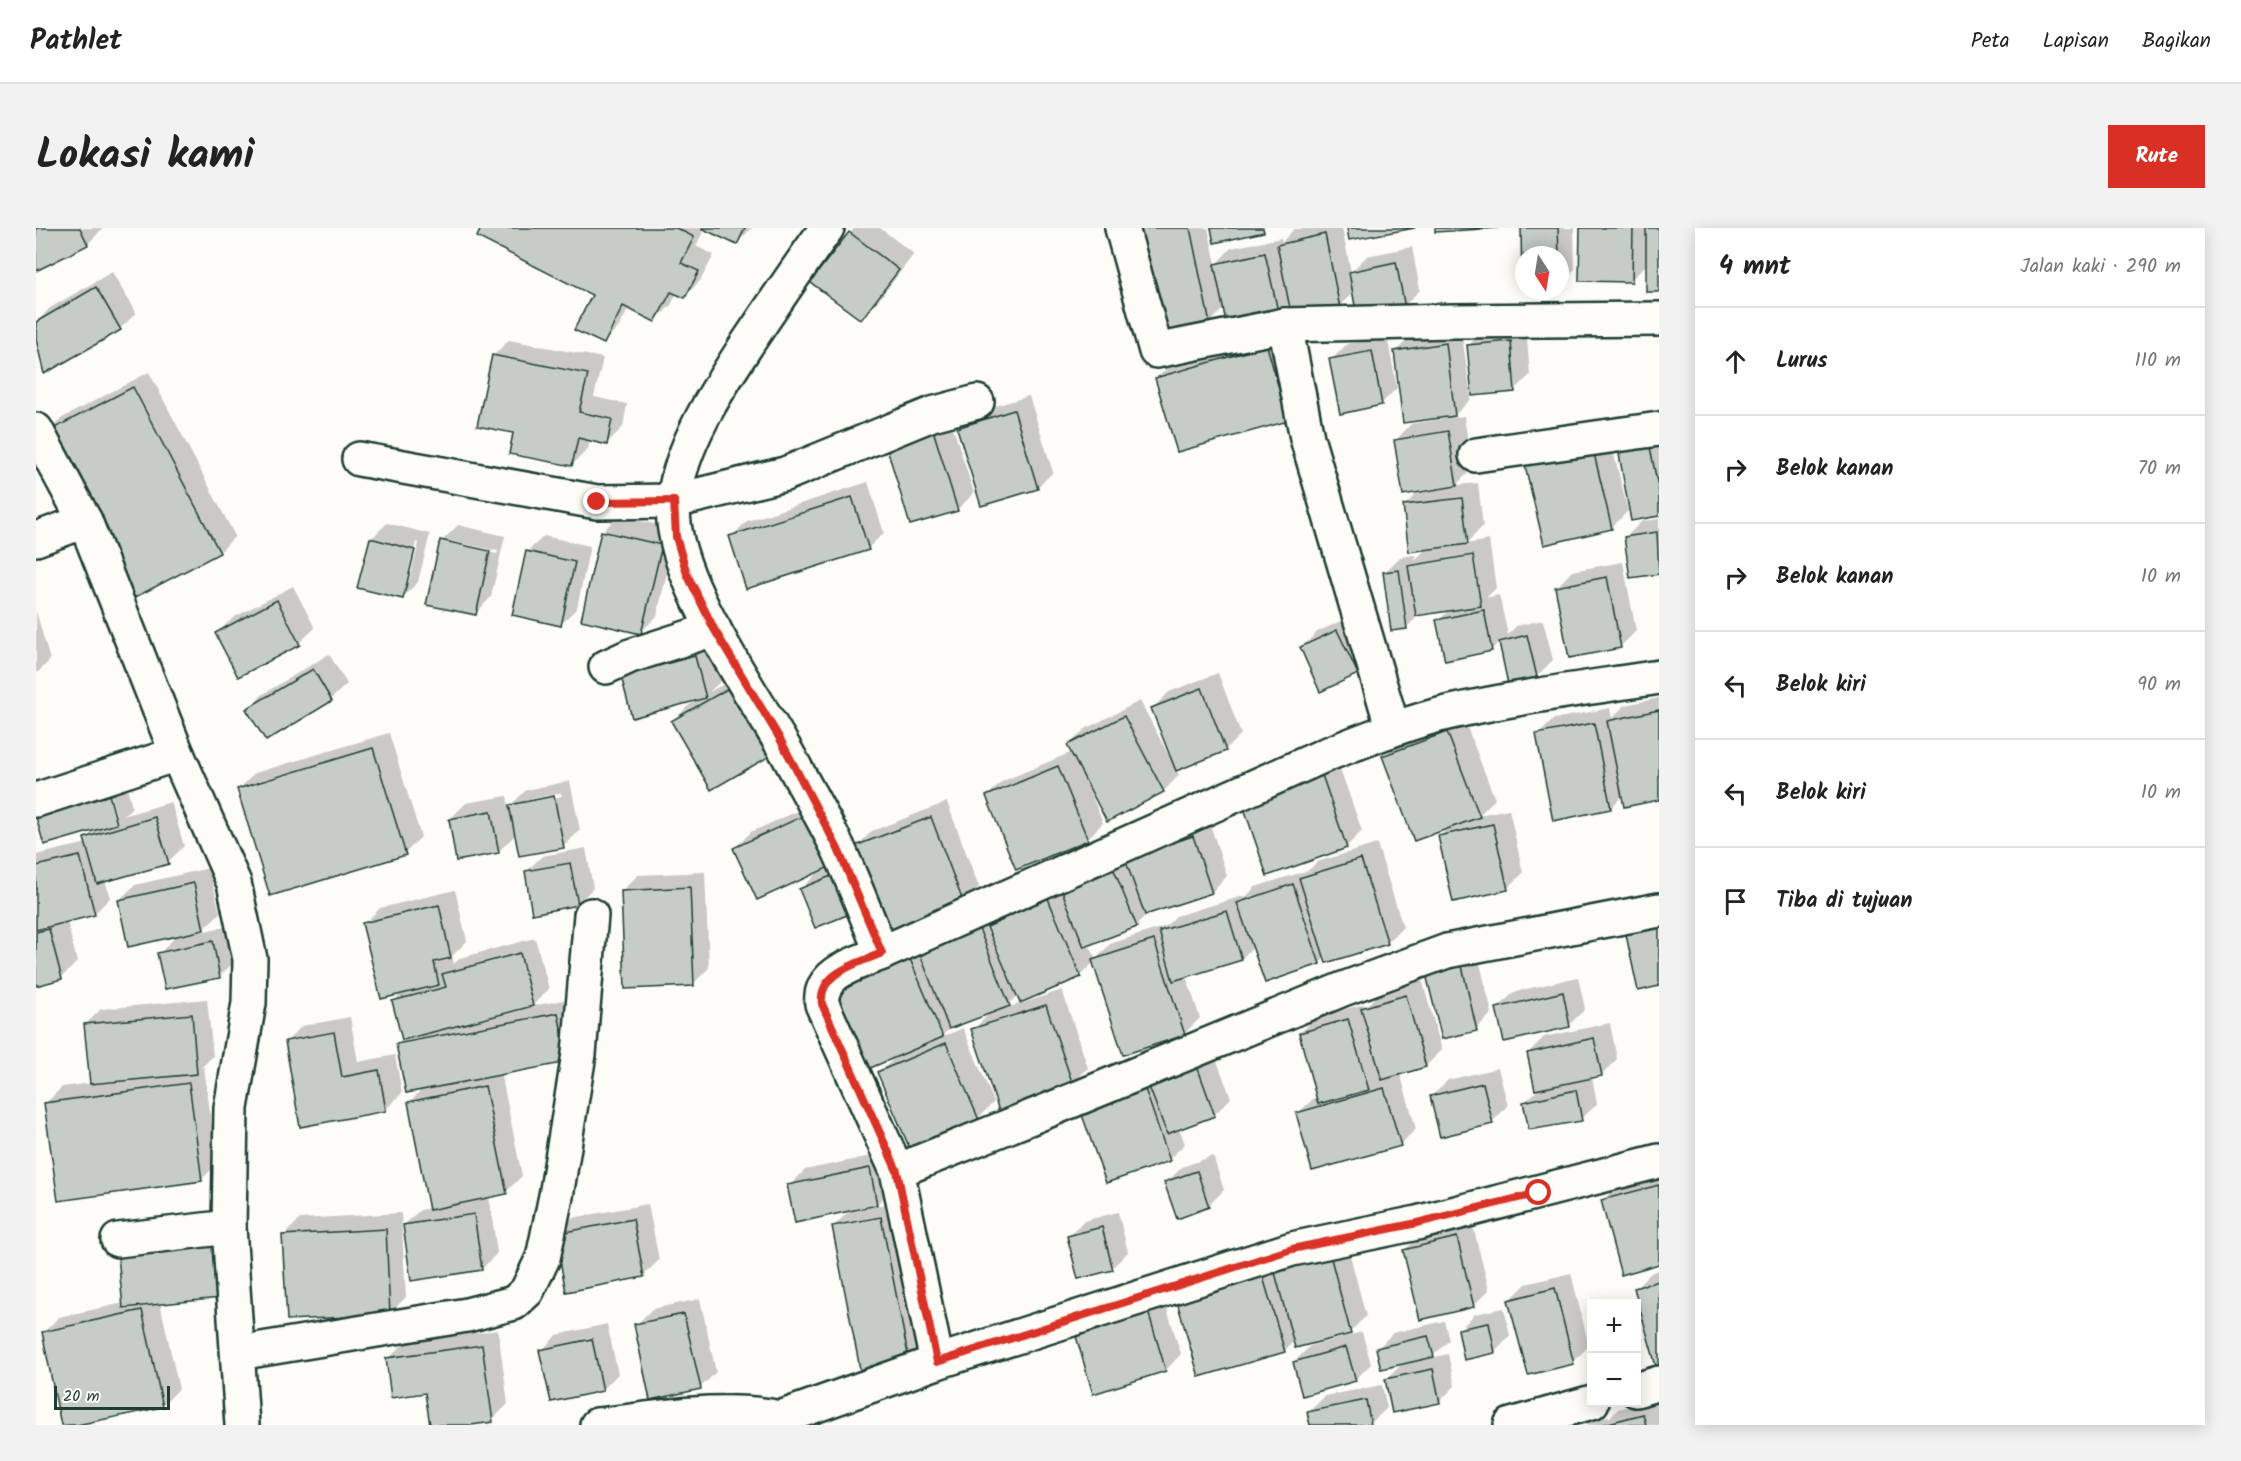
<!DOCTYPE html>
<html lang="id">
<head>
<meta charset="utf-8">
<style>
  :root { --surface:#fff; --page:#f2f2f2; --text:#222; --muted:#767676; --line:#e0e0e0; --accent:#d93025 }
  body { margin:0; font-family:Kalam,sans-serif; background:var(--page); color:var(--text) }
  .controls { position:absolute; right:18px; bottom:18px; display:grid; overflow:hidden; border-radius:0px; box-shadow:0 3px 15px #0003 }
  .controls button { width:54px; height:54px; display:grid; place-items:center; padding:0; border:0; border-bottom:2px solid var(--line); background:var(--surface); color:var(--text); font:30px sans-serif }
  .compass { position:absolute; left:1479px; top:18px; width:54px; height:54px; border-radius:50%; background:var(--surface); box-shadow:0 3px 15px #0003; rotate:168deg }
  .scale { position:absolute; left:18px; bottom:15px; width:116px; box-sizing:border-box; padding-left:6px; border:3px solid #1f3d34; border-top:0; font-size:16px; line-height:21px; white-space:nowrap; color:#1f3d34; -webkit-text-stroke:4px #fdfcf7; paint-order:stroke }
  .stop { position:absolute; width:18px; height:18px; margin:-14px; border:4px solid #d93025; border-radius:50%; background:#fff }
  .stop.end { background:#d93025; border-color:#fff; box-shadow:0 2px 6px #0008 }
  .list { margin:0; padding:0; list-style:none }
  h2 { display:flex; justify-content:space-between; align-items:center; height:78px; margin:0; padding:0 24px; font-size:26px }
  h2 small { font-size:20px; font-weight:400; color:var(--muted) }
  .list li { display:grid; grid-template-columns:39px 1fr auto; gap:18px; align-items:center; box-sizing:border-box; height:108px; padding:0 24px; border-top:2px solid var(--line) }
  .list b { display:block; font-size:22px; white-space:nowrap }
  .list em { font-size:20px; font-style:normal; color:var(--muted) }
  .icon { flex:none; width:33px; height:33px; fill:none; stroke:currentColor; stroke-width:2; stroke-linecap:round; stroke-linejoin:round }
  .map { position:relative; flex:none; width:1623px; height:1197px; overflow:hidden; border-radius:0px }
  header { display:flex; align-items:center; gap:36px; box-sizing:border-box; height:84px; padding:0 30px; background:var(--surface); border-bottom:2px solid var(--line) }
  header strong { font-size:28px }
  nav { display:flex; gap:33px; margin-inline-start:auto; font-size:21px }
  .intro { display:flex; align-items:center; justify-content:space-between; box-sizing:border-box; height:144px; padding:0 36px }
  h1 { margin:0; font-size:42px }
  .button { padding:15px 27px; border-radius:0px; background:var(--accent); color:#fff; font-size:21px; font-weight:700 }
  main { display:flex; gap:36px; padding:0 36px }
  aside { flex:1; background:var(--surface); border-radius:0px; box-shadow:0 3px 15px #0003 }
  .map>svg:first-child { display:block }
  .shadow { fill:#0003; fill-rule:evenodd }
  .building { fill:#c6cdc7; stroke:#1f3d34; stroke-width:1.5 }
  .lines { fill:none; stroke-linecap:round; stroke-linejoin:round }
  .minor-casing { stroke:#1f3d34; stroke-width:38 }
  .minor { stroke:#fdfcf7; stroke-width:33 }
  .route { stroke:#d93025; stroke-width:8 }
</style>
</head>
<body>
<header>
<strong>Pathlet</strong>
<nav><a>Peta</a><a>Lapisan</a><a>Bagikan</a></nav>
</header>
<div class="intro"><h1>Lokasi kami</h1><a class="button">Rute</a></div>
<main>
<div class="map">
<svg width="1623" height="1197" viewBox="0 0 1623 1197">
  <rect width="100%" height="100%" fill="#fdfcf7"/>
  <filter id="ink" filterUnits="userSpaceOnUse"><feTurbulence type="fractalNoise" baseFrequency=".0167" numOctaves="2"/><feDisplacementMap in="SourceGraphic" scale="12" xChannelSelector="R" yChannelSelector="G"/><feConvolveMatrix kernelMatrix="1 2 1 2 8 2 1 2 1" color-interpolation-filters="sRGB"/></filter>
  <g filter="url(#ink)">
    <g class="shadow">
      <path d="M0 0H67L52 16 0 41Z"/>
      <path d="M447 0H716L701 15 669 0 660 18 678 27 664 53 648 69 641 65 635 77 619 93 593 80 583 99 567 115 558 66Z"/>
      <path d="M819 0H844L878 26 841 74 825 90 814 5Z"/>
      <path d="M1095 0H1172L1180 36 1195 20 1245 10 1246 14 1258 1 1306 0 1315 44 1331 28 1376 19 1384 62 1368 78 1318 64 1303 78 1255 74 1242 87 1188 80 1173 95Z"/>
      <path d="M1486 0H1538L1539 41 1524 56V27H1488Z"/>
      <path d="M1545 0H1623V62L1612 35 1595 52Z"/>
      <path d="M76 44 100 85 84 101 0 104V95L14 80Z"/>
      <path d="M1490 98 1494 147 1478 163 1433 117 1449 101Z"/>
      <path d="M1425 100 1435 171 1416 190 1428 188 1436 241 1420 257 1442 255 1447 298 1430 316 1453 312 1460 360 1450 370 1463 367 1472 407 1480 398 1507 392 1517 432 1501 448 1474 454 1464 413 1455 422 1402 393 1414 381 1384 386 1370 400 1348 345 1364 329 1379 327V332L1392 319 1368 278 1383 263 1360 212 1375 196 1412 190 1360 123 1376 107Z"/>
      <path d="M1247 103 1268 176 1142 223 1121 150 1137 134Z"/>
      <path d="M1351 108 1361 160 1345 176 1295 132 1311 116Z"/>
      <path d="M473 112 567 130 558 169 591 176 587 199 571 215 554 211 552 221 536 237 479 204 457 128Z"/>
      <path d="M113 144 199 308 184 324 97 369 11 205 26 190Z"/>
      <path d="M993 168 1017 244 1001 260 923 200 939 184Z"/>
      <path d="M913 187 938 265 922 281 875 296 852 217Z"/>
      <path d="M1571 198 1592 283 1576 299 1509 315Z"/>
      <path d="M1623 200V286L1583 221Z"/>
      <path d="M832 254 848 305 832 320 695 309 711 293Z"/>
      <path d="M582 288 641 301 621 388 605 404 566 304Z"/>
      <path d="M1623 291V345L1595 348 1590 309 1606 293Z"/>
      <path d="M351 295 394 306 382 354 366 370 335 311ZM380 314 383 315 373 353H370Z"/>
      <path d="M422 297 469 308 455 369 440 385 406 313ZM415 313 462 323 461 326 415 316Z"/>
      <path d="M508 308 554 318 541 380 525 396 492 323Z"/>
      <path d="M1587 334 1600 403 1584 419 1521 359 1536 343Z"/>
      <path d="M257 358 279 400 263 415 181 405 197 390Z"/>
      <path d="M0 383 14 432 0 446Z"/>
      <path d="M1318 387 1337 429 1321 445 1266 420 1281 404Z"/>
      <path d="M675 413 686 452 673 464 716 441 739 524 637 493 653 477 664 471 586 448Z"/>
      <path d="M293 426 311 456 295 471 230 511 212 481 227 466Z"/>
      <path d="M1182 445 1205 506 1189 522 1140 541 1143 547 1128 563 1072 592 1055 561H1053L1067 595 1051 611 951 568 967 553 1036 524 1033 517 1049 501 1104 473 1133 528 1135 527 1117 480 1133 464Z"/>
      <path d="M1623 470V571L1587 567 1575 580 1502 507 1518 491 1574 480 1576 490 1589 477Z"/>
      <path d="M1427 489 1459 571 1443 587 1473 581 1487 645 1471 661 1404 608 1414 598 1348 529 1364 513Z"/>
      <path d="M353 505 385 609 369 625 203 561 219 545Z"/>
      <path d="M1301 532 1326 603 1310 619 1208 575Z"/>
      <path d="M87 544 96 579 87 588 135 574 148 618 132 634 69 652 74 670 58 686 31 693 41 734 25 750 0 756V627L51 615 50 610 59 601 15 564ZM67 552H70L80 587H77Z"/>
      <path d="M534 553 544 602 528 618 480 606 462 624 414 591 430 575 471 568 473 579 490 562ZM525 565 526 568 490 575V572Z"/>
      <path d="M792 569 831 668 764 662 784 642 699 620 715 604Z"/>
      <path d="M911 574 943 659 927 675 820 619 836 603Z"/>
      <path d="M1173 593 1191 648 1176 664 1113 684 1100 698 1053 716 1060 731 1074 716 1130 698 1140 688 1207 668 1208 671 1219 659 1273 642 1281 634 1341 616 1367 699 1351 715 1290 729 1284 735 1218 718 1205 731 1150 747 1164 790 1148 806 1058 734 1044 748 986 772 987 775 1026 762 1052 840 1036 856 937 802 956 783 915 799 904 810 927 800 958 874 942 890 843 845 860 828 800 765 816 749ZM982 767 985 775 968 781Z"/>
      <path d="M550 620 557 660 541 676 490 644 506 628Z"/>
      <path d="M173 640 184 685 164 704 192 698 200 732 184 748 130 760 123 726 142 706 83 672 99 657Z"/>
      <path d="M669 644 673 740 657 756 586 663 602 647Z"/>
      <path d="M419 662 431 713 416 728 418 736 424 730 499 710 513 761 496 778 538 770 547 817 465 845 486 948 470 964 453 968 461 1025 446 1041 368 997 384 982 394 980 373 875 387 860 362 816 367 810 358 773 366 765 328 696 344 680Z"/>
      <path d="M1441 723 1456 785 1440 801 1392 746Z"/>
      <path d="M1542 749 1549 781 1533 797 1462 780 1478 764Z"/>
      <path d="M1386 752 1406 822 1390 838 1364 845 1380 901 1364 917 1262 885 1278 870 1282 868 1264 805 1280 789 1328 776 1329 779 1343 765Z"/>
      <path d="M171 771 177 828 165 840 168 839 181 936 165 952 10 875 26 859 55 855 49 797 65 781Z"/>
      <path d="M314 789 322 834 359 827 366 865 350 881 250 814 266 798Z"/>
      <path d="M1574 795 1581 831 1566 847 1556 849 1561 876 1545 891 1489 874 1504 860 1492 825 1508 809Z"/>
      <path d="M1177 823 1195 870 1179 886 1143 900 1149 916 1133 931 1071 953 1047 885 1063 869 1123 847 1130 841ZM1116 857 1117 860 1064 879V876Z"/>
      <path d="M1462 840 1472 878 1456 894 1396 868 1412 852Z"/>
      <path d="M849 925 857 960 839 978 861 974 889 1119 873 1135 798 998 815 981 753 958 769 942Z"/>
      <path d="M1177 928 1188 962 1172 978 1130 955 1146 939Z"/>
      <path d="M1623 946V1035L1567 972 1583 957Z"/>
      <path d="M612 976 623 1032 607 1048 520 1006 536 990Z"/>
      <path d="M1082 984 1092 1024 1076 1040 1032 1009 1048 993Z"/>
      <path d="M365 985 370 1069 354 1085 248 1007 264 991Z"/>
      <path d="M1436 994 1453 1062 1437 1078 1369 1022 1385 1006Z"/>
      <path d="M1309 1008 1330 1088 1314 1104 1258 1113 1249 1122 1164 1147 1141 1068Z"/>
      <path d="M1623 1042V1135L1600 1060 1616 1044Z"/>
      <path d="M1535 1045 1553 1118 1537 1134 1474 1072 1490 1056Z"/>
      <path d="M1127 1068 1145 1126 1130 1142 1040 1105Z"/>
      <path d="M664 1071 680 1144 664 1160 600 1097 616 1081Z"/>
      <path d="M88 1075H124L143 1161 127 1177 27 1197 7 1105 23 1089Z"/>
      <path d="M1468 1080 1474 1108 1459 1124 1423 1102 1439 1086Z"/>
      <path d="M1408 1093 1413 1112 1395 1130 1412 1126 1419 1158 1403 1174 1350 1152 1368 1134 1341 1121 1357 1105Z"/>
      <path d="M571 1096 582 1146 566 1162 505 1123 521 1107Z"/>
      <path d="M462 1102 472 1176 456 1192 425 1197H395L391 1163 352 1131 368 1115Z"/>
      <path d="M1326 1104 1335 1136 1319 1152 1258 1134 1274 1118Z"/>
      <path d="M1346 1157 1351 1180 1335 1195 1276 1197 1273 1184 1289 1168Z"/>
      <path d="M1623 1171V1197H1529L1573 1188V1190L1582 1181Z"/>
    </g>
    <g class="building">
      <path d="M0 0H44L52 17 0 43Z"/>
      <path d="M445 0H640L658 9 645 35 663 43 649 70 635 64 619 94 587 78 568 116 538 102 556 67 441 9Z"/>
      <path d="M665 0H709L701 17Z"/>
      <path d="M1094 0H1154L1174 96 1117 108Z"/>
      <path d="M1175 0H1227L1228 4 1178 15Z"/>
      <path d="M1311 0H1379L1313 12Z"/>
      <path d="M1399 0H1463L1399 4Z"/>
      <path d="M1485 0H1522L1523 27H1488V59H1486Z"/>
      <path d="M1544 0H1597L1596 54 1543 53Z"/>
      <rect x="1610" y="0" width="13" height="64"/>
      <path d="M813 4 863 42 825 92 774 54Z"/>
      <path d="M1289 6 1304 80 1256 90 1241 17Z"/>
      <path d="M1229 25 1243 88 1191 99 1178 36Z"/>
      <path d="M1360 34 1369 80 1321 89 1313 44Z"/>
      <path d="M60 59 85 102 8 146 0 111V94Z"/>
      <path d="M1475 113 1479 164 1436 168 1431 117Z"/>
      <path d="M1410 115 1419 188 1367 195 1358 123Z"/>
      <path d="M1231 118 1252 193 1141 224 1119 150Z"/>
      <path d="M1336 123 1346 177 1304 186 1293 131Z"/>
      <path d="M456 127 552 146 543 184 576 191 571 217 542 210 536 238 473 226 477 205 441 198Z"/>
      <path d="M97 159 184 325 96 371 9 205Z"/>
      <path d="M978 182 1002 261 945 278 921 200Z"/>
      <path d="M897 202 922 283 874 297 850 217Z"/>
      <path d="M1412 203 1421 258 1367 267 1358 212Z"/>
      <path d="M1555 213 1576 301 1508 317 1487 229Z"/>
      <path d="M1613 214 1623 264V288L1595 293 1582 220Z"/>
      <path d="M816 269 833 322 710 361 693 308Z"/>
      <path d="M1426 270 1432 316 1373 324 1367 277Z"/>
      <path d="M565 303 626 317 605 406 545 392Z"/>
      <path d="M1621 304 1623 346 1594 350 1588 309Z"/>
      <path d="M334 310 379 322 367 371 321 360Z"/>
      <path d="M404 312 454 323 440 387 390 377Z"/>
      <path d="M490 323 539 334 525 398 476 387Z"/>
      <path d="M1437 327 1445 378 1380 388 1372 338Z"/>
      <path d="M1363 342 1371 401 1355 403 1347 344Z"/>
      <path d="M1571 349 1585 420 1533 430 1519 359Z"/>
      <path d="M241 372 264 417 202 449 179 405Z"/>
      <path d="M1448 382 1456 423 1409 433 1400 392Z"/>
      <path d="M1301 402 1322 446 1284 464 1264 419Z"/>
      <path d="M1491 407 1501 449 1472 456 1463 414Z"/>
      <path d="M659 428 670 470 596 490 585 448Z"/>
      <path d="M277 441 296 473 230 513 210 481Z"/>
      <path d="M700 456 739 525 675 562 635 493Z"/>
      <path d="M1166 460 1190 523 1140 543 1115 480Z"/>
      <path d="M1623 482V572L1588 579 1571 493Z"/>
      <path d="M1088 488 1128 564 1071 594 1031 517Z"/>
      <path d="M1558 495 1575 581 1517 593 1500 506Z"/>
      <path d="M1411 504 1444 589 1378 613 1346 528Z"/>
      <path d="M337 520 370 627 234 668 201 561Z"/>
      <path d="M1022 538 1052 612 980 642 950 568Z"/>
      <path d="M1286 547 1311 620 1231 648 1206 574Z"/>
      <path d="M71 559 81 596 8 617 0 589V579Z"/>
      <path d="M518 568 528 620 483 628 473 577Z"/>
      <path d="M455 583 463 625 420 633 413 591Z"/>
      <path d="M776 584 800 636 721 672 697 620Z"/>
      <path d="M119 589 133 636 61 656 48 610Z"/>
      <path d="M895 589 928 676 852 705 819 618Z"/>
      <path d="M1457 596 1472 662 1417 674 1402 608Z"/>
      <path d="M1157 608 1176 665 1109 687 1089 631Z"/>
      <path d="M44 628 59 687 0 702V638Z"/>
      <path d="M1325 631 1352 716 1290 735 1263 650Z"/>
      <path d="M534 635 542 677 496 686 489 643Z"/>
      <path d="M1078 642 1101 699 1048 719 1026 663Z"/>
      <path d="M800 646 816 685 779 700 763 661Z"/>
      <path d="M158 655 168 702 92 719 82 672Z"/>
      <path d="M1257 656 1284 736 1229 755 1201 675Z"/>
      <path d="M654 659 658 758 589 761 585 663Z"/>
      <path d="M1008 661 1045 749 984 775 951 699 967 692 962 681Z"/>
      <path d="M403 677 415 730 398 734 403 757 345 771 326 695Z"/>
      <path d="M1191 683 1206 732 1137 753 1123 703Z"/>
      <path d="M1623 695V758L1602 763 1589 702Z"/>
      <path d="M942 698 974 778 913 801 882 721Z"/>
      <path d="M13 701 26 751 0 758V704Z"/>
      <path d="M1118 712 1149 807 1087 827 1056 732Z"/>
      <path d="M177 713 184 750 129 761 121 725Z"/>
      <path d="M484 725 497 778 366 812 356 773 410 759 406 746Z"/>
      <path d="M874 731 907 809 832 841 798 765Z"/>
      <path d="M1426 738 1441 803 1406 811 1390 746Z"/>
      <path d="M1527 764 1534 799 1468 814 1460 780Z"/>
      <path d="M1370 767 1390 839 1346 852 1325 780Z"/>
      <path d="M1010 777 1037 857 963 883 935 801Z"/>
      <path d="M522 785 532 834 370 865 360 816Z"/>
      <path d="M156 786 161 846 54 856 48 796Z"/>
      <path d="M1312 791 1333 862 1282 876 1263 805Z"/>
      <path d="M298 804 306 849 343 842 350 883 264 899 249 813Z"/>
      <path d="M1558 810 1566 848 1499 862 1491 825Z"/>
      <path d="M910 815 943 892 874 921 841 844Z"/>
      <path d="M1161 838 1179 888 1131 906 1112 856Z"/>
      <path d="M153 855 166 953 22 973 8 875Z"/>
      <path d="M1447 855 1457 896 1404 909 1394 868Z"/>
      <path d="M449 858 471 966 393 982 372 874Z"/>
      <path d="M1348 860 1365 918 1276 943 1260 885Z"/>
      <path d="M1109 861 1134 933 1070 955 1045 884Z"/>
      <path d="M1540 862 1546 893 1493 902 1487 874Z"/>
      <path d="M834 940 841 977 759 995 751 957Z"/>
      <path d="M1161 943 1173 979 1141 991 1128 954Z"/>
      <path d="M1623 957V1036L1585 1047 1565 972Z"/>
      <path d="M438 986 446 1042 375 1053 367 997Z"/>
      <path d="M845 989 874 1137 825 1146 796 998Z"/>
      <path d="M597 991 608 1049 530 1064 519 1006Z"/>
      <path d="M1066 999 1077 1042 1042 1051 1031 1008Z"/>
      <path d="M350 1001 354 1087 251 1092 246 1007Z"/>
      <path d="M188 1006 194 1069 87 1080 81 1017Z"/>
      <path d="M1421 1009 1438 1079 1384 1092 1367 1022Z"/>
      <path d="M1293 1023 1315 1106 1259 1120 1237 1037Z"/>
      <path d="M1225 1042 1249 1124 1163 1149 1139 1067Z"/>
      <path d="M1623 1053V1137L1620 1138 1598 1060Z"/>
      <path d="M1519 1060 1538 1136 1492 1147 1472 1072Z"/>
      <path d="M106 1082 127 1179 41 1197H25L6 1104Z"/>
      <path d="M1112 1083 1130 1143 1057 1166 1039 1105Z"/>
      <path d="M648 1086 665 1161 614 1172 598 1096Z"/>
      <path d="M1453 1095 1459 1125 1428 1132 1422 1101Z"/>
      <path d="M1392 1108 1398 1129 1345 1141 1340 1120Z"/>
      <path d="M556 1111 567 1163 515 1174 503 1122Z"/>
      <path d="M446 1117 457 1194 435 1197H394L389 1165 355 1170 350 1130Z"/>
      <path d="M1310 1119 1320 1153 1266 1168 1257 1134Z"/>
      <path d="M1397 1141 1404 1175 1356 1185 1349 1151Z"/>
      <path d="M1330 1172 1335 1197H1274L1271 1184Z"/>
      <path d="M1607 1186 1610 1197H1565Z"/>
    </g>
    <g class="lines">
      <g class="minor-casing">
        <g id="minor">
          <path d="M791 0C763 38 737 77 711 116 681 162 646 215 638 271 628 346 722 470 757 536 772 564 788 592 802 620 818 654 831 690 846 725 822 735 782 744 786 776L861 943 901 1134"/>
          <path d="M1086 0 1120 123 1249 97 1416 93 1623 91"/>
          <path d="M1249 97 1271 210 1357 501"/>
          <path d="M0 202 49 293 141 526 198 655 214 731 213 775 195 880 193 999 206 1197"/>
          <path d="M1440 227 1623 201"/>
          <path d="M323 231 561 274 638 273 749 246 896 186 941 174"/>
          <path d="M0 311 49 293"/>
          <path d="M570 439 594 428 678 401"/>
          <path d="M0 572 141 526"/>
          <path d="M846 725 1289 527C1329 512 1369 495 1411 485 1480 469 1552 460 1623 449"/>
          <path d="M861 943 1013 882 1307 761 1411 723 1623 682"/>
          <path d="M82 1012 193 999"/>
          <path d="M202 1125 431 1087 478 1075 491 1063 507 1030 520 968 543 826 555 687"/>
          <path d="M1600 1162 1623 1155"/>
          <path d="M561 1197C619 1191 687 1177 744 1190L901 1134 1256 1021 1381 995 1623 933"/>
          <path d="M1475 1197 1556 1174"/>
        </g>
      </g>
      <use href="#minor" class="minor"/>
    </g>
  </g>
  <g class="lines" filter="url(#ink)">
    <path class="route" d="M561 274 638 273 640 309 651 346 678 401 744 511 802 621 846 725C823 735 782 744 786 776L861 943 901 1134 1256 1021 1381 995 1503 965"/>
  </g>
</svg>
<div class="controls">
<button>+</button>
<button>−</button>
</div>
<svg class="compass" viewBox="-18 -18 36 36"><path d="M0-13l5 13h-10z" fill="#e53935"/><path d="M0 13l5-13h-10z" fill="#767676"/></svg>
<div class="scale">20 m</div>
<div class="stop" style="left:1503px;top:965px"></div>
<div class="stop end" style="left:561px;top:274px"></div>
</div>
<aside>
<h2>4 mnt<small>Jalan kaki · 290 m</small></h2>
<ul class="list">
<li><svg class="icon" aria-label="ahead" viewBox="0 0 24 24"><path d="M12 20V5M6 11l6-6 6 6"/></svg><div><b>Lurus</b></div><em>110 m</em></li>
<li><svg class="icon" aria-label="right" viewBox="0 0 24 24"><path d="M7 20v-9h11M14 6l5 5-5 5"/></svg><div><b>Belok kanan</b></div><em>70 m</em></li>
<li><svg class="icon" aria-label="right" viewBox="0 0 24 24"><path d="M7 20v-9h11M14 6l5 5-5 5"/></svg><div><b>Belok kanan</b></div><em>10 m</em></li>
<li><svg class="icon" aria-label="left" viewBox="0 0 24 24"><path d="M17 20v-9H6M10 6l-5 5 5 5"/></svg><div><b>Belok kiri</b></div><em>90 m</em></li>
<li><svg class="icon" aria-label="left" viewBox="0 0 24 24"><path d="M17 20v-9H6M10 6l-5 5 5 5"/></svg><div><b>Belok kiri</b></div><em>10 m</em></li>
<li><svg class="icon" aria-label="arrive" viewBox="0 0 24 24"><path d="M6 21V4h12l-3 4 3 4H6"/></svg><div><b>Tiba di tujuan</b></div></li>
</ul>
</aside>
</main>
</body>
</html>
